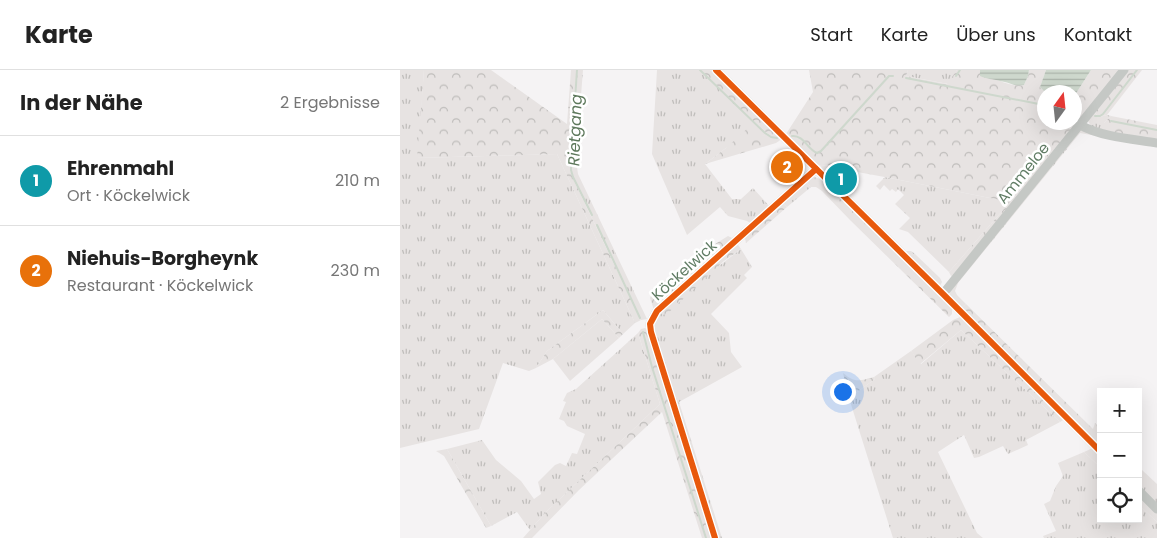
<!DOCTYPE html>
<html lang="de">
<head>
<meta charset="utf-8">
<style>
  :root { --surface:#fff; --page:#f2f2f2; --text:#222; --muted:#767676; --line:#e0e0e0; --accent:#7c3aed }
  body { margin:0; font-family:Poppins,sans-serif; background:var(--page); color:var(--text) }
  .controls { position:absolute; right:15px; bottom:15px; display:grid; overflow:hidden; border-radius:0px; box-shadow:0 5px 20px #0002 }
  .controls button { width:45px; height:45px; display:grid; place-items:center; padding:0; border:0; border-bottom:1px solid var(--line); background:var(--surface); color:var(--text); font:25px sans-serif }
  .compass { position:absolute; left:637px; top:15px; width:45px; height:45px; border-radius:50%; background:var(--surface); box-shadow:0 5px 20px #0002; rotate:15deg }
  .you { position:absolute; left:442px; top:321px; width:18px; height:18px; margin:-12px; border:4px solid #fff; border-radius:50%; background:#1a73e8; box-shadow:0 0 0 8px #1a73e833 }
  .badge { display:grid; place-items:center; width:32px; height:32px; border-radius:50%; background:var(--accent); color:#fff; font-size:16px; font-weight:700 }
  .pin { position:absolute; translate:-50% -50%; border:2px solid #fff; box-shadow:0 1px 5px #0006 }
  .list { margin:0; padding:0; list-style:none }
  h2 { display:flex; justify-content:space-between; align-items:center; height:65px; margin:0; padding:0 20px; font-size:21px }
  h2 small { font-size:16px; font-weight:400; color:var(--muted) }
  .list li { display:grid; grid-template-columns:32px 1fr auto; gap:15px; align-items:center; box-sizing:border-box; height:90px; padding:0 20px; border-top:1px solid var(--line) }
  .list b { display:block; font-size:19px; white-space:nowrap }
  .list p { margin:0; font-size:16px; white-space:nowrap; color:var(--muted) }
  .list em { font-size:16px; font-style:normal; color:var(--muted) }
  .icon { flex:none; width:28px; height:28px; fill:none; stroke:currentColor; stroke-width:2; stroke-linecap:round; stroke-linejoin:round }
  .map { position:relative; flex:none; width:757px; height:468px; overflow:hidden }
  header { display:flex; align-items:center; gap:30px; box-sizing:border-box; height:70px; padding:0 25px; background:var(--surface); border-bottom:1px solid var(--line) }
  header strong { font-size:24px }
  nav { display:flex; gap:28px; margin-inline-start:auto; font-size:18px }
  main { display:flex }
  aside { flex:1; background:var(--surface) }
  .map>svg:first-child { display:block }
  .grass { fill:url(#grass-tufts) }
  .forest { fill:url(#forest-crowns) }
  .water { fill:url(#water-rules) }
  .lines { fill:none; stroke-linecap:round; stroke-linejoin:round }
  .stream { stroke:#ced8cd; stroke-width:2 }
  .minor { stroke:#c5c8c5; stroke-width:9 }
  .cycleway-casing { stroke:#fff; stroke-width:9 }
  .cycleway { stroke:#e8590c; stroke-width:6 }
  .labels { text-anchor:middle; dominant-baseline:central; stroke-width:5; stroke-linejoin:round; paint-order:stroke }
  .street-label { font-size:15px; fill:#617d65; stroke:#fff }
  .water-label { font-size:16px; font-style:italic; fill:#5d785b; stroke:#fff }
</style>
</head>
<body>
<header>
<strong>Karte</strong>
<nav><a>Start</a><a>Karte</a><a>Über uns</a><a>Kontakt</a></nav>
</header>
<main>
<aside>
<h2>In der Nähe<small>2 Ergebnisse</small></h2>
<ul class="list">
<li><span class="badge" style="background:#0f9aa8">1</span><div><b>Ehrenmahl</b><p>Ort · Köckelwick</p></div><em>210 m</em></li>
<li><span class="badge" style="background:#e8710a">2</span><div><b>Niehuis-Borgheynk</b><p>Restaurant · Köckelwick</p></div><em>230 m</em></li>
</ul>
</aside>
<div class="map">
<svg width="757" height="468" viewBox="0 0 757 468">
  <defs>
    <pattern id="grass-tufts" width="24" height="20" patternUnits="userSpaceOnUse" patternTransform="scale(1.25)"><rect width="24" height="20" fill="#e7e3e2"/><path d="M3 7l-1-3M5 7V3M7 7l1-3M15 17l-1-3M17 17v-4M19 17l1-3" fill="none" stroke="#bfbdbb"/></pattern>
    <pattern id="forest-crowns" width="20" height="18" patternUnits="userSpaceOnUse" patternTransform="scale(1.25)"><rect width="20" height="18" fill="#e7e3e2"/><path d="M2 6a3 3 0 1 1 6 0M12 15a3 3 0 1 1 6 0" fill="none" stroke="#bfbdbb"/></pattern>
    <pattern id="water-rules" width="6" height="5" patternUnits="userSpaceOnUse" patternTransform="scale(1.25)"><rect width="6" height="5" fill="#ced8cd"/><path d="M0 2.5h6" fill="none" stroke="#abb4aa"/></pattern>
  </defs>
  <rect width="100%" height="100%" fill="#f5f3f4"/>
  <g class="grass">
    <path d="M0 0H24L18 88 157 84 235 253 223 264 203 240 147 281 136 298 129 301 103 293 79 359 0 378Z"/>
    <path d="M178 0H183L176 90 178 104 247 249 241 250 176 115 170 100Z"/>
    <path d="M257 0H301L349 47 369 65 362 66 326 78 305 94 332 129H341L353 118 370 137 350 153 347 151 328 146 320 137 287 165 252 84Z"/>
    <path d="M508 0H557L548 14 506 6Z"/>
    <path d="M693 41 699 47 707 45 711 46 704 53 713 63 691 56 688 51Z"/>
    <path d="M681 60 757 75V77L680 63 558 213 555 221 557 225 566 234 560 239 550 226V221L678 61Z"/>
    <path d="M430 95 452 101 443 121 423 102 421 96Z"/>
    <path d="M485 107 610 132 549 202 508 162 499 159 510 148 495 134 504 125 498 119 496 122 492 119 490 121 484 115 480 120 476 116Z"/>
    <path d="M405 111 411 117 387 137 381 132Z"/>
    <path d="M341 179 352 197 344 205 347 208 311 244 329 263 331 282 342 297 279 332 322 468H318L254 268V250L258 243Z"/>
    <path d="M507 181H511L515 184 540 208 542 212 540 216 505 183Z"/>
    <path d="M202 249 219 268 170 311 153 289Z"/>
    <path d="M561 260 660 352 626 370 628 375 608 384 603 376 579 387 574 388 564 365 538 382 577 463 583 468H493L449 328 475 309 474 307 511 281 521 294Z"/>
    <path d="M238 263 260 334 146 442 130 460 117 442 91 456 47 379 82 370 96 390 121 411 134 429 141 424 138 412 155 395 160 393 166 396 172 383 177 384 185 364 167 356 164 351 159 349 166 332 163 331 167 323 176 319Z"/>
    <path d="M684 382 701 398V449H738V434L757 452V468H644L643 466 656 461 644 434 650 431 656 416 663 406 658 393Z"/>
    <path d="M742 400 757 414V435L738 416V409Z"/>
  </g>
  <g class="forest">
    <path d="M24 0H91L167 54 171 0H178L170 100 176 115 241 250 235 253 157 84 17 88Z"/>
    <path d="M301 0H310L379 67 380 70 376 73 305 94 326 78 350 56 362 66 368 64 349 47Z"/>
    <path d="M409 0H508L506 6 547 14 557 0H580V1C593 7 609 18 624 15L628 6 629 0H646L640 17 645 22 644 52H674L675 25 691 0H720L555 205 551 206 549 202 610 132 490 108 452 101 430 95 421 96 415 93 386 64 413 22Z"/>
    <path d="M726 0H742L707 45 699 47 693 41Z"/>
    <path d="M711 46 757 55V71L713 63 704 57V53Z"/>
    <path d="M413 107C421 107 428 116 434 121L552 239V244L549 247 450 150 422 121 416 117H411L405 111Z"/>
    <path d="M381 132 387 137 346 173 345 168Z"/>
    <path d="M328 166 334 169 254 240 250 228 254 219 268 208 284 200 312 176Z"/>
    <path d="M336 172 341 179 324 191 266 245 258 243Z"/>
    <path d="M566 234 693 359 695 353 701 359V378L560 239Z"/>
    <path d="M203 240 223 264 219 268 202 249 153 289 136 298 147 281Z"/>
    <path d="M560 247 665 349 660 352 561 260 520 294 511 281 553 250Z"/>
    <path d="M245 258 248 260 314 468H302L262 342 179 420 132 468H123L146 442 260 334 238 263 241 259Z"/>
    <path d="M443 303C455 313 460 311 474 307L475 309 449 328Z"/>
    <path d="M693 378 701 386V398L684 382Z"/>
    <path d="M47 379 91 456 86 458 44 386 36 381Z"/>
    <path d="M738 424 757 442V452L738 434Z"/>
  </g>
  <g class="water">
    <path d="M580 0H629L628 6 624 15C614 17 609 12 600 11 593 9 586 9 580 6Z"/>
    <path d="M646 0H691L675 25 674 22H645L640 17Z"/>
  </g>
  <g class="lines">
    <g class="stream">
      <path d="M177 0 171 91V100L173 107 192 145"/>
      <path d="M300 0 365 63 371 67 377 68"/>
      <path d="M556 6 560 0"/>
      <path d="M506 8 644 35"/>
      <path d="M674 41 678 42"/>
      <path d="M695 46H700L703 44 737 0"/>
      <path d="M711 51 757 60"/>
      <path d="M392 66C404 65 407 79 417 83L421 81 489 6H493"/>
      <path d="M197 155 240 248"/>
      <path d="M243 262 252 297 306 468"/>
    </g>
    <g class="minor">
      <path d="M316 0 543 224 701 382"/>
      <path d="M680 55C702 67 732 69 757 73"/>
      <path d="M543 224 724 0"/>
      <path d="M738 420 757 439"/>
      <path d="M315 468 251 262 250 254 257 241 416 99"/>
    </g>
    <g class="cycleway-casing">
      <g id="cycleway">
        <path d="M316 0 543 224 701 382"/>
        <path d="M315 468 251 262 250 254 257 241 416 99"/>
      </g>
    </g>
    <use href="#cycleway" class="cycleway"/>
  </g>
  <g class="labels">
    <g class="street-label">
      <text transform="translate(623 103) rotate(-51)">Ammeloe</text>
      <text transform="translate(284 200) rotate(-42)">Köckelwick</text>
    </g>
    <g class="water-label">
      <text transform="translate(175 60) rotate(-88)">Rietgang</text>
    </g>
  </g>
</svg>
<div class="controls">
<button>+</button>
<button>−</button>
<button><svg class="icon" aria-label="locate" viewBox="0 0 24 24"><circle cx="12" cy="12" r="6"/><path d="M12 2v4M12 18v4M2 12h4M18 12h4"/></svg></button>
</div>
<svg class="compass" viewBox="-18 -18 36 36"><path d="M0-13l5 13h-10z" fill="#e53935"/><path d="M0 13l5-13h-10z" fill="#767676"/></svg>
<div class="you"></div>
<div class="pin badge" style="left:441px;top:109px;background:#0f9aa8">1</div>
<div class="pin badge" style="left:387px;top:97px;background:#e8710a">2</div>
</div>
</main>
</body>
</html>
